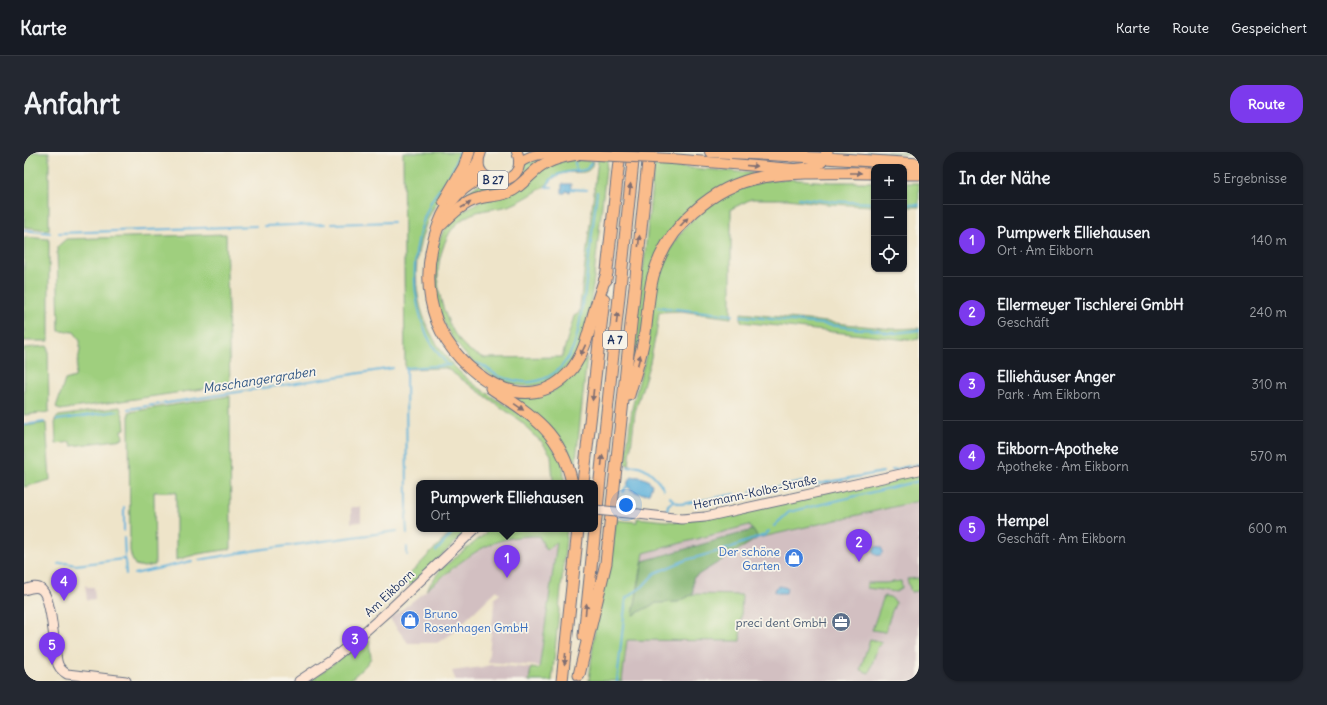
<!DOCTYPE html>
<html lang="de">
<head>
<meta charset="utf-8">
<style>
  :root { --surface:#171b24; --page:#242831; --text:#f1f3f6; --muted:#9ea1a6; --line:#363941; --accent:#7c3aed }
  body { margin:0; font-family:Delius,sans-serif; background:var(--page); color:var(--text) }
  .controls { position:absolute; right:12px; top:12px; display:grid; overflow:hidden; border-radius:8px; box-shadow:0 1px 3px #0004 }
  .controls button { width:36px; height:36px; display:grid; place-items:center; padding:0; border:0; border-bottom:1px solid var(--line); background:var(--surface); color:var(--text); font:20px sans-serif }
  .you { position:absolute; left:602px; top:353px; width:14px; height:14px; margin:-10px; border:3px solid #fff; border-radius:50%; background:#1a73e8; box-shadow:0 0 0 6px #1a73e833 }
  .badge { display:grid; place-items:center; width:26px; height:26px; border-radius:50%; background:var(--accent); color:#fff; font-size:13px; font-weight:700 }
  .pin { position:absolute; translate:-50% -33px; filter:drop-shadow(0 1px 2px #0008) }
  .pin::after { content:''; position:absolute; top:21px; width:14px; height:12px; background:inherit; clip-path:polygon(0 0,100% 0,50% 100%) }
  .popup { position:absolute; left:392px; top:328px; width:182px; height:52px; box-sizing:border-box; display:grid; place-content:center; border-radius:8px; background:var(--surface); filter:drop-shadow(0 1px 3px #0005); font-size:13px; white-space:nowrap; color:var(--muted) }
  .popup b { font-size:15px; color:var(--text) }
  .popup::after { content:''; position:absolute; left:50%; top:100%; margin-left:-8px; border:8px solid transparent; border-top-color:var(--surface) }
  .list { margin:0; padding:0; list-style:none }
  h2 { display:flex; justify-content:space-between; align-items:center; height:52px; margin:0; padding:0 16px; font-size:17px }
  h2 small { font-size:13px; font-weight:400; color:var(--muted) }
  .list li { display:grid; grid-template-columns:26px 1fr auto; gap:12px; align-items:center; box-sizing:border-box; height:72px; padding:0 16px; border-top:1px solid var(--line) }
  .list b { display:block; font-size:15px; white-space:nowrap }
  .list p { margin:0; font-size:13px; white-space:nowrap; color:var(--muted) }
  .list em { font-size:13px; font-style:normal; color:var(--muted) }
  .icon { flex:none; width:22px; height:22px; fill:none; stroke:currentColor; stroke-width:2; stroke-linecap:round; stroke-linejoin:round }
  .map { position:relative; flex:none; width:895px; height:529px; overflow:hidden; border-radius:16px }
  header { display:flex; align-items:center; gap:24px; box-sizing:border-box; height:56px; padding:0 20px; background:var(--surface); border-bottom:1px solid var(--line) }
  header strong { font-size:19px }
  nav { display:flex; gap:22px; margin-inline-start:auto; font-size:14px }
  .intro { display:flex; align-items:center; justify-content:space-between; box-sizing:border-box; height:96px; padding:0 24px }
  h1 { margin:0; font-size:28px }
  .button { padding:10px 18px; border-radius:16px; background:var(--accent); color:#fff; font-size:14px; font-weight:700 }
  main { display:flex; gap:24px; padding:0 24px }
  aside { flex:1; background:var(--surface); border-radius:16px; box-shadow:0 1px 3px #0004 }
  .map>svg:first-child { display:block }
  .industrial { fill:#d2bfc1 }
  .green { fill:#9fcf7e; stroke:#5d7f6e }
  .forest { fill:#7fb26d; stroke:#4d7066 }
  .water { fill:#60b2db; stroke:#3e709c }
  .lines { fill:none; stroke-linecap:round; stroke-linejoin:round }
  .stream { stroke:#60b2db; stroke-width:2 }
  .secondary-casing { stroke:#656e83; stroke-width:11 }
  .primary-casing { stroke:#656e83; stroke-width:12 }
  .highway-casing { stroke:#656e83; stroke-width:13 }
  .secondary { stroke:#fde4d1; stroke-width:9 }
  .primary { stroke:#fabc8b; stroke-width:10 }
  .highway { stroke:#fabc8b; stroke-width:11 }
  .secondary-bridge-casing { stroke:#656e83; stroke-width:11; stroke-linecap:butt }
  .primary-bridge-casing { stroke:#656e83; stroke-width:12; stroke-linecap:butt }
  .secondary-bridge { stroke:#fde4d1; stroke-width:9 }
  .primary-bridge { stroke:#fabc8b; stroke-width:10 }
  .oneway { fill:#7f6e72 }
  .labels { text-anchor:middle; dominant-baseline:central; stroke-width:3.5; stroke-linejoin:round; paint-order:stroke }
  .shield { fill:#f7f3e8; stroke:#5d6a87; stroke-width:1 }
  .shield-label { font-size:11px; font-weight:bold; fill:#1b2f5e }
  .street-label { font-size:12px; fill:#1b2f5e; stroke:#f7f3e8 }
  .shop-label { font-size:12px; fill:#366cbe; stroke:#f7f3e8; text-anchor:end }
  .service-label { font-size:12px; fill:#4e5e75; stroke:#f7f3e8; text-anchor:end }
  .water-label { font-size:13px; font-style:italic; fill:#305684; stroke:#f7f3e8 }
</style>
</head>
<body>
<header>
<strong>Karte</strong>
<nav><a>Karte</a><a>Route</a><a>Gespeichert</a></nav>
</header>
<div class="intro"><h1>Anfahrt</h1><a class="button">Route</a></div>
<main>
<div class="map">
<svg width="895" height="529" viewBox="0 0 895 529">
  <rect width="100%" height="100%" fill="#f7f3e8"/>
  <filter id="ink" filterUnits="userSpaceOnUse"><feTurbulence type="fractalNoise" baseFrequency=".025" numOctaves="2"/><feDisplacementMap in="SourceGraphic" scale="8" xChannelSelector="R" yChannelSelector="G"/><feConvolveMatrix kernelMatrix="1 2 1 2 8 2 1 2 1" color-interpolation-filters="sRGB"/></filter>
  <filter id="wash" filterUnits="userSpaceOnUse"><feTurbulence type="fractalNoise" baseFrequency=".012" numOctaves="4" result="noise"/><feDisplacementMap in="SourceGraphic" scale="16" xChannelSelector="R" yChannelSelector="G"/><feGaussianBlur stdDeviation="0.9" result="paint"/><feColorMatrix in="noise" values="0 0 0 0 0 0 0 0 0 0 0 0 0 0 0 0 0 1.4 0 .05"/><feComposite in="paint" operator="in"/></filter>
  <g filter="url(#wash)">
    <rect width="100%" height="100%" fill="#eee4c9"/>
    <g class="industrial">
      <path d="M895 349V529H598L602 491 613 445 620 401 726 373 734 386Z"/>
      <path d="M327 355H337V370L327 371Z"/>
      <path d="M504 384H515L533 389 515 514 464 510 471 446 476 442 473 438 426 483 413 491H384L366 467 453 398 463 393 478 388Z"/>
      <path d="M61 433 64 435H70L71 447 63 448Z"/>
      <path d="M466 513 507 516 505 529H432L428 519 458 515Z"/>
    </g>
    <g class="green">
      <path d="M0 0H25V78L0 75Z"/>
      <path d="M379 0H440C433 22 421 36 410 55 402 69 397 86 394 101 386 152 407 197 446 229 464 244 486 254 504 268 509 272 515 275 518 279 522 285 526 292 530 297 533 302 538 308 539 313 540 319 540 325 540 331H509L529 329 527 303 518 290 507 281 499 271 422 216 381 217Z"/>
      <path d="M575 0H584C580 38 575 77 571 115 569 137 566 158 561 179 559 184 559 190 557 194 555 199 551 203 548 208 511 262 449 222 424 179 413 160 408 132 411 110 413 98 414 85 423 74 437 57 457 49 476 39 496 29 525 10 546 8 554 7 561 8 569 9 567 27 550 17 537 22 529 25 524 32 518 36 510 41 502 46 494 50 478 59 457 55 442 65 430 72 423 83 419 96 409 124 415 151 428 177 436 192 446 201 461 206L538 205 550 164 555 161Z"/>
      <path d="M843 0H895V3L844 0Z"/>
      <path d="M525 4 488 33 428 54 431 49 458 30C472 35 487 37 496 23 499 19 500 15 502 11Z"/>
      <path d="M630 13 728 21 729 24 717 27 647 81 616 184 609 216 606 215 617 126 620 111Z"/>
      <path d="M761 27 806 30H850V54L804 52 764 47H727L707 57V166L657 159 635 160 633 177 626 210 611 260 605 313 601 312 608 256 621 207 633 127 643 103 653 86 666 70 687 52 706 41 725 34 740 29Z"/>
      <rect x="880" y="31" width="15" height="24"/>
      <path d="M202 82 206 233 36 258 32 255 41 228 51 225 56 198V188L50 180 35 179 33 95 42 87Z"/>
      <path d="M0 85 25 87V189H0Z"/>
      <path d="M717 161 868 177 895 176V187L884 188 717 170Z"/>
      <path d="M24 194 25 260 0 263V196Z"/>
      <path d="M563 204 551 318 544 299 489 243C495 244 501 245 507 245 534 243 550 224 563 204Z"/>
      <path d="M206 244 207 397 174 402 152 408V340H130L131 413 120 415 111 413 108 407 106 399 105 260Z"/>
      <path d="M96 255 100 267 101 277 98 278 99 287 48 294 47 290 32 292 31 267 35 264Z"/>
      <path d="M22 271 26 328 0 335V274Z"/>
      <path d="M895 321V349L734 386 725 373 620 401 609 463 632 451 654 450 669 442 718 443 716 489 603 488 598 529H565L572 466 586 412 592 368 613 370V366L653 370Z"/>
      <path d="M430 377H445L387 433 381 431V427Z"/>
      <path d="M462 377H543L528 529H505L507 516 515 517 533 390 522 398 515 384C463 382 440 408 402 438L417 417 461 382Z"/>
      <path d="M895 426V439L887 440 883 427Z"/>
      <path d="M877 429 878 436 872 440 843 436V431H862Z"/>
      <path d="M860 444 866 445 872 450 868 459 861 480 848 478Z"/>
      <path d="M340 487 345 489 347 506 342 513 325 529H285L320 504Z"/>
      <path d="M846 487 858 490 856 494H854L845 521 836 518Z"/>
    </g>
    <path class="forest" d="M729 378 734 386 669 426V442L654 450 632 451 609 463 619 409Z"/>
    <g class="water">
      <path d="M538 32H547L546 40 542 39 541 41H538Z"/>
      <path d="M608 325C616 324 624 326 628 333L625 341C619 343 611 341 605 336 602 332 604 328 608 325Z"/>
      <circle cx="854" cy="399" r="4.5"/>
      <path d="M756 434 763 436 762 441H753L750 439 751 436Z"/>
    </g>
    <g class="lines">
      <g class="stream">
        <path d="M552 19C559 19 566 18 567 10"/>
        <path d="M522 35H528"/>
        <path d="M523 35C527 22 540 20 552 19L551 10"/>
        <path d="M545 37 563 38"/>
        <path d="M775 46 801 49 850 51"/>
        <path d="M880 52 895 53"/>
        <path d="M308 72 369 70"/>
        <path d="M240 74 301 72"/>
        <path d="M0 78 26 81"/>
        <path d="M35 81 232 74"/>
        <path d="M634 155 709 163"/>
        <path d="M717 164 798 172 836 177 855 178 863 181H871L895 178"/>
        <path d="M452 211C460 212 465 219 473 223 476 225 480 226 484 227 515 237 539 222 550 193 556 178 557 162 559 147H560L573 40"/>
        <path d="M424 213C416 204 408 194 403 183 385 141 387 91 407 50 412 40 421 32 426 23 430 16 433 8 435 0"/>
        <path d="M104 257 369 216"/>
        <path d="M33 268 94 259"/>
        <path d="M0 273 20 270"/>
        <path d="M604 315C620 309 633 326 640 337"/>
        <path d="M868 318 895 312"/>
        <path d="M788 333 859 320"/>
        <path d="M599 340 602 335 606 334"/>
        <path d="M726 340 779 330"/>
        <path d="M646 345 651 350 657 352 711 342"/>
        <path d="M643 359 644 353 649 349"/>
        <path d="M750 374 765 360 895 329"/>
        <path d="M100 379V355"/>
        <path d="M383 382 382 366 383 356 382 216 426 213"/>
        <path d="M100 386 101 407"/>
        <path d="M383 395V403"/>
        <path d="M412 399 432 377"/>
        <path d="M101 407 102 423"/>
        <path d="M175 408 233 398 373 379"/>
        <path d="M34 412 42 411 52 413 99 407"/>
        <path d="M110 422 168 409"/>
        <path d="M593 529 602 446 618 435 631 421 662 408 703 397 721 390 741 383 745 379"/>
      </g>
    </g>
  </g>
  <g filter="url(#ink)">
    <g class="lines">
      <g class="secondary-casing">
        <g id="secondary">
          <path d="M614 362 658 367 681 365 895 318"/>
          <path d="M0 438C6 436 13 433 18 438 28 447 30 494 33 509 34 515 38 519 43 522L102 529"/>
          <path d="M275 529 308 507 328 491 364 459 451 377"/>
        </g>
      </g>
      <g class="primary-casing">
        <g id="primary">
          <path d="M457 0C441 37 508 38 493 0"/>
          <path d="M686 0 801 6"/>
          <path d="M647 7 769 17C781 16 793 17 801 6"/>
          <path d="M495 11C510 0 527 0 546 2"/>
        </g>
      </g>
      <g class="highway-casing">
        <g id="highway">
          <path d="M803 0 801 6 895 12"/>
          <path d="M767 4 779 0"/>
          <path d="M880 22H895"/>
          <path d="M462 25C439 32 423 50 415 72 403 104 401 138 413 170 433 220 503 272 548 217 560 201 564 183 569 164 573 149 578 135 583 121"/>
          <path d="M435 33 451 17 454 10"/>
          <path d="M420 49 440 15 445 0"/>
          <path d="M418 72C429 61 440 50 456 46 467 43 479 44 489 38 497 33 503 26 510 20 522 8 538 4 555 2"/>
          <path d="M582 128 596 0"/>
          <path d="M467 236C507 262 538 281 548 331"/>
          <path d="M605 243C611 222 618 202 621 181 624 162 624 143 629 124 643 75 688 34 738 25 775 19 813 21 850 21"/>
          <path d="M559 331 580 147"/>
          <path d="M571 376 610 0"/>
          <path d="M560 484 571 377"/>
          <path d="M555 523 582 411 625 0"/>
          <path d="M538 529 554 377"/>
        </g>
      </g>
      <use href="#secondary" class="secondary"/>
      <use href="#primary" class="primary"/>
      <use href="#highway" class="highway"/>
      <g class="secondary-bridge-casing">
        <path id="secondary-bridge" d="M571 358 614 362"/>
      </g>
      <g class="primary-bridge-casing">
        <path id="primary-bridge" d="M555 2 647 7"/>
      </g>
      <use href="#secondary-bridge" class="secondary-bridge"/>
      <use href="#primary-bridge" class="primary-bridge"/>
    </g>
    <defs><path id="oneway-solid" d="M-6-.8H1V-3.2L6.5 0L1 3.2V.8H-6Z"/></defs>
    <g class="oneway">
      <use href="#oneway-solid" transform="translate(728 14) rotate(5)"/>
      <use href="#oneway-solid" transform="translate(832 21)"/>
      <use href="#oneway-solid" transform="translate(606 37) rotate(-84)"/>
      <use href="#oneway-solid" transform="translate(442 53) rotate(-30)"/>
      <use href="#oneway-solid" transform="translate(660 70) rotate(-47)"/>
      <use href="#oneway-solid" transform="translate(615 89) rotate(-84)"/>
      <use href="#oneway-solid" transform="translate(593 166) rotate(-84)"/>
      <use href="#oneway-solid" transform="translate(559 198) rotate(115)"/>
      <use href="#oneway-solid" transform="translate(615 208) rotate(-76)"/>
      <use href="#oneway-solid" transform="translate(569 243) rotate(96)"/>
      <use href="#oneway-solid" transform="translate(495 255) rotate(35)"/>
      <use href="#oneway-solid" transform="translate(578 309) rotate(-84)"/>
      <use href="#oneway-solid" transform="translate(562 457) rotate(-84)"/>
      <use href="#oneway-solid" transform="translate(541 507) rotate(96)"/>
    </g>
  </g>
  <defs>
    <g id="shop-disc" transform="scale(1)"><circle r="9.5" fill="#3f7fe0" stroke="#f7f3e8"/><path d="M-5-2.5h2.3a2.7 3.5 0 0 1 5.4 0H5L5.5 6h-11ZM-1.5-2.5h3a1.5 2.3 0 0 0-3 0Z" fill="#fff"/></g>
    <g id="office-disc" transform="scale(1)"><circle r="9.5" fill="#5c6f8a" stroke="#f7f3e8"/><path d="M-6-3h4V-5.5h4V-3h4V5H-6ZM-1-4.5V-3h2v-1.5ZM-6 0V1H6V0Z" fill="#fff"/></g>
  </defs>
  <g fill-rule="evenodd">
    <use href="#shop-disc" x="770" y="406"/>
    <use href="#shop-disc" x="386" y="468"/>
    <use href="#office-disc" x="817" y="470"/>
  </g>
  <g class="labels">
    <g class="shield">
      <rect x="454" y="19" width="30" height="18" rx="3"/>
      <rect x="579" y="179" width="24" height="18" rx="3"/>
    </g>
    <g class="shield-label">
      <text x="469" y="28">B 27</text>
      <text x="591" y="188">A 7</text>
    </g>
    <g class="street-label">
      <text transform="translate(731 340) rotate(-12)">Hermann-Kolbe-Straße</text>
      <text transform="translate(365 441) rotate(-43)">Am Eikborn</text>
    </g>
    <g class="shop-label">
      <text x="756" y="399">Der schöne<tspan x="756" dy="14">Garten</tspan></text>
      <text x="400" y="461" text-anchor="start">Bruno<tspan x="400" dy="14">Rosenhagen GmbH</tspan></text>
    </g>
    <g class="service-label">
      <text x="803" y="470">preci dent GmbH</text>
    </g>
    <g class="water-label">
      <text transform="translate(235 228) rotate(-9)">Maschangergraben</text>
    </g>
  </g>
</svg>
<div class="controls">
<button>+</button>
<button>−</button>
<button><svg class="icon" aria-label="locate" viewBox="0 0 24 24"><circle cx="12" cy="12" r="6"/><path d="M12 2v4M12 18v4M2 12h4M18 12h4"/></svg></button>
</div>
<div class="you"></div>
<div class="pin badge" style="left:483px;top:426px">1</div>
<div class="popup"><b>Pumpwerk Elliehausen</b>Ort</div>
<div class="pin badge" style="left:835px;top:410px">2</div>
<div class="pin badge" style="left:331px;top:507px">3</div>
<div class="pin badge" style="left:40px;top:449px">4</div>
<div class="pin badge" style="left:28px;top:513px">5</div>
</div>
<aside>
<h2>In der Nähe<small>5 Ergebnisse</small></h2>
<ul class="list">
<li><span class="badge">1</span><div><b>Pumpwerk Elliehausen</b><p>Ort · Am Eikborn</p></div><em>140 m</em></li>
<li><span class="badge">2</span><div><b>Ellermeyer Tischlerei GmbH</b><p>Geschäft</p></div><em>240 m</em></li>
<li><span class="badge">3</span><div><b>Elliehäuser Anger</b><p>Park · Am Eikborn</p></div><em>310 m</em></li>
<li><span class="badge">4</span><div><b>Eikborn-Apotheke</b><p>Apotheke · Am Eikborn</p></div><em>570 m</em></li>
<li><span class="badge">5</span><div><b>Hempel</b><p>Geschäft · Am Eikborn</p></div><em>600 m</em></li>
</ul>
</aside>
</main>
</body>
</html>
